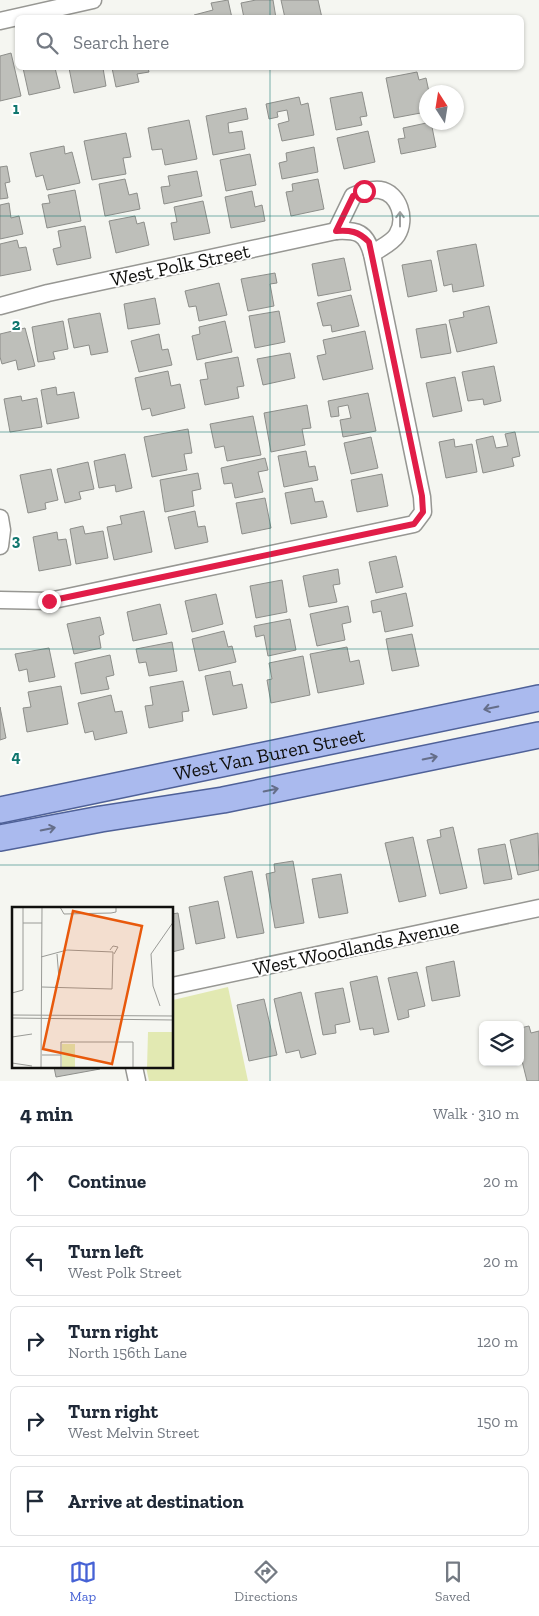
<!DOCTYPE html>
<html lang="en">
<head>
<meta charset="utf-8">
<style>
  :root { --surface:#fff; --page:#f6f6f7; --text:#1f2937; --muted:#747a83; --line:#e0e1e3; --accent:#4662d5 }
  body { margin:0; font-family:"Zilla Slab",serif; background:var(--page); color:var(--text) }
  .controls { position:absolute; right:15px; bottom:15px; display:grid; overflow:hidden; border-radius:8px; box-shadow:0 1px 4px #0004 }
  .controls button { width:45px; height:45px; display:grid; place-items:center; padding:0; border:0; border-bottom:1px solid var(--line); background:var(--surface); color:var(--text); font:25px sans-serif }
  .compass { position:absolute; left:419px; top:85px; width:45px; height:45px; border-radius:50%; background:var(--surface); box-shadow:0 1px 4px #0004; rotate:348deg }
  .stop { position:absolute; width:15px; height:15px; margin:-11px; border:4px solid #e11d48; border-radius:50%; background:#fff }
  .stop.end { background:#e11d48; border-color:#fff; box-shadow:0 1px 5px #0008 }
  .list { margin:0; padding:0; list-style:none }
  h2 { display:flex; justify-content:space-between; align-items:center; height:65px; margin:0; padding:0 20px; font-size:21px }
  h2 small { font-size:16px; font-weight:400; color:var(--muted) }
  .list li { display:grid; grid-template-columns:32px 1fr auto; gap:15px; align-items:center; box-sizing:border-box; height:70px; margin:0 10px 10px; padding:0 10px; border:1px solid var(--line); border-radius:8px }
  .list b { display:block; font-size:19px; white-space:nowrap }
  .list p { margin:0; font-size:16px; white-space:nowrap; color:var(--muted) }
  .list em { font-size:16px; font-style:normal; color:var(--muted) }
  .icon { flex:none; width:28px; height:28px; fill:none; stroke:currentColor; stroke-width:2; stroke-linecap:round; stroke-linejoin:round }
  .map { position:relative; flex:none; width:539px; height:1081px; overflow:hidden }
  .search { position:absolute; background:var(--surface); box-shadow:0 1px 4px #0004; left:15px; right:15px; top:15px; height:55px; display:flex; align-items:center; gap:12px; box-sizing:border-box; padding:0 18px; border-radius:8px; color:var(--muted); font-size:19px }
  .sheet { height:465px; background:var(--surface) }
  nav { display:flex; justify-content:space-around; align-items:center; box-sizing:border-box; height:70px; border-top:1px solid var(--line); background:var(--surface); font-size:14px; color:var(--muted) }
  nav a { display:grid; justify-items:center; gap:2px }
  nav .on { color:var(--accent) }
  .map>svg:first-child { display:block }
  .green { fill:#e2e9b2 }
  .building { fill:#bebfba; stroke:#8d8e8a }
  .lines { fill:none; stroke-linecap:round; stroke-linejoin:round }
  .minor-casing { stroke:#979793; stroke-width:19 }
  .primary-casing { stroke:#4f6198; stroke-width:28 }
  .minor { stroke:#fff; stroke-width:16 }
  .primary { stroke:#aabaee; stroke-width:25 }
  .oneway { stroke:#9f9f9f }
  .oneway2 { stroke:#656e89 }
  .route { stroke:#e11d48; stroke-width:6 }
  .grid { fill:none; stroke:#0f766e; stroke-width:1; stroke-opacity:0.55 }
  .labels { text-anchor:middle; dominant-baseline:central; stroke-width:4; stroke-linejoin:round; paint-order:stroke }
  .street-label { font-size:20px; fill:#10100e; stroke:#fff }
  .inset-road { fill:none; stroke:#999a96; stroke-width:1 }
  .view { fill:#e8590c; fill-opacity:0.15; stroke:#e8590c; stroke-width:2.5 }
  .inset-edge { fill:none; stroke:#10100e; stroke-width:2.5 }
  .grid-label { font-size:16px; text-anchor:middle; font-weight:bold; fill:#0f766e; stroke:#fff; stroke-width:4; stroke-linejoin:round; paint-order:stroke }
</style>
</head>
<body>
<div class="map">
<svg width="539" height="1081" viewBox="0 0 539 1081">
  <rect width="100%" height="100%" fill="#f5f6f1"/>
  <path class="green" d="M228 987 248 1081H149L146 1067H172L173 1000Z"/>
  <g class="building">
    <path d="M228 0 232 18H194V15L213 10 211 3Z"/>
    <path d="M256 0H273L276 18H244L241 3Z"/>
    <path d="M281 0H318L322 18H285Z"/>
    <path d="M11 53 21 96 0 101V56Z"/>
    <path d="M23 68H55L60 88 29 95Z"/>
    <path d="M69 68H103L106 86 74 93Z"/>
    <path d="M112 68H148L149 72 137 74 139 82 116 87Z"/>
    <path d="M417 72 419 80 426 78 429 92H426V112L394 118 386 78Z"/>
    <path d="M362 92 367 116 360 117 362 125 336 130 330 98Z"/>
    <path d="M299 97 301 105 308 103 314 135 282 141 278 124 289 121 287 110 277 112 278 117 269 119 266 104Z"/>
    <path d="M246 108 248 119 228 123 229 133 242 131 245 149 213 155 206 116Z"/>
    <path d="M189 120 197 159 165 165 162 149 152 150 148 128Z"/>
    <path d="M431 122 436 147 401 154 398 139 405 138 403 128Z"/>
    <path d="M368 131 375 162 344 169 337 138Z"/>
    <path d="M126 133 131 157 123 158 126 174 92 180 84 141Z"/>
    <path d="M64 146 65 154 72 152 80 183 47 190 43 175 36 177 30 153Z"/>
    <path d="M314 147 318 172 282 179 279 163 287 161 286 153Z"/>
    <path d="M250 154 256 185 226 191 220 160Z"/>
    <path d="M7 166 10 182 5 183 8 198 0 199V167Z"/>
    <path d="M197 171 202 196 164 204 161 187 170 186 168 176Z"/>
    <path d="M125 179 129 195 137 193 140 209 105 216 99 184Z"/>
    <path d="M318 179 324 209 291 216 286 192 293 191 292 184Z"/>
    <path d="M75 190 81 221 47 228 42 204 50 203 48 195Z"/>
    <path d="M252 191 255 207 262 205 265 221 231 228 225 197Z"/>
    <path d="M203 201 210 233 174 240 171 223 177 222 174 207Z"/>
    <path d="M9 203 11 218 19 216 23 234 0 239V205Z"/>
    <path d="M135 216 137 224 144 222 149 245 116 253 109 221Z"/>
    <path d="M85 226 91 258 57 265 53 249 61 247 58 231Z"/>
    <path d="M17 240 19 248 26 247 31 270 0 276V244Z"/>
    <path d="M476 244 484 286 453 292 452 284 444 286 437 251Z"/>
    <path d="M344 258 351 290 318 296 312 264Z"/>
    <path d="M431 260 437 291 408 297 402 265Z"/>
    <path d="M275 273 277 283 270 284 274 306 248 311 241 279Z"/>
    <path d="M219 283 227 315 199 321 196 306 189 307 185 291Z"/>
    <path d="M351 295 359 326 332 332 331 325 323 326 317 303Z"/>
    <path d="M155 298 160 324 128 329 124 304Z"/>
    <path d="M489 306 497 343 457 352 449 320 464 317 463 312Z"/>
    <path d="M279 311 285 342 255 348 249 316Z"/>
    <path d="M100 313 108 352 91 355 89 345 74 348 68 319Z"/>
    <path d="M63 321 68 349 53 352 55 359 38 362 32 327Z"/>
    <path d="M225 321 232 352 197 360 192 336 200 334 199 327Z"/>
    <path d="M446 324 451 353 421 358 416 329Z"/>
    <path d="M25 328 35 366 18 370 16 360 2 364 0 357V334Z"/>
    <path d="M365 331 373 369 323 380 317 356 326 354 323 340Z"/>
    <path d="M159 334 162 350 168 349 172 365 139 372 131 341Z"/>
    <path d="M290 353 295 378 263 385 257 359Z"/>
    <path d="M238 357 244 386 237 387 239 398 205 405 200 380 208 379 205 363Z"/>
    <path d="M494 366 501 401 484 405 483 399 468 401 462 372Z"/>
    <path d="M168 371 171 386 180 384 185 408 152 416 150 408 142 410 135 378Z"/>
    <path d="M455 377 462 411 433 417 426 383Z"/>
    <path d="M56 387 57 395 74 392 79 418 47 424 41 390Z"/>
    <path d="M368 393 376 431 343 437 340 420 351 418 348 405 338 407 339 416 331 417 328 401Z"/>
    <path d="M21 396 22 401 37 398 42 427 10 432 4 399Z"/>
    <path d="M307 405 311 428 302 429 305 445 271 452 264 413Z"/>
    <path d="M253 416 261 455 227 461 224 446 215 448 210 424Z"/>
    <path d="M188 429 192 453 184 454 187 470 152 477 144 437Z"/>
    <path d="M515 432 520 456 512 458 514 466 483 473 476 440 493 436 496 448 508 446 505 434Z"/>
    <path d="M371 437 378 468 351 474 344 443Z"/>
    <path d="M454 439 455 447 472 444 477 472 446 478 439 442Z"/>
    <path d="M306 451 309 467 315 466 318 480 284 487 278 456Z"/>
    <path d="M125 454 132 488 116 492 115 485 99 488 94 461Z"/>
    <path d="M265 458 268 470 258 472 263 492 235 498 232 483 224 484 221 468Z"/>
    <path d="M88 462 94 489 79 492 81 499 65 503 57 469Z"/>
    <path d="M51 469 58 500 45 503 46 509 28 513 20 475Z"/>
    <path d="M198 473 201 489 192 491 194 506 165 512 160 480Z"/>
    <path d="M382 474 388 506 357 512 351 480Z"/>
    <path d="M312 488 315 502 323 501 327 517 291 524 285 493Z"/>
    <path d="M265 498 271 528 242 534 236 503Z"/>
    <path d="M144 511 152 552 114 560 107 527 122 524 120 516Z"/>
    <path d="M195 511 198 527 205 526 208 542 175 549 168 517Z"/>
    <path d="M83 526 85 534 103 531 108 558 76 564 70 529Z"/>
    <path d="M57 532 58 540 66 539 71 565 39 571 33 537Z"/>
    <path d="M396 556 403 587 376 593 369 562Z"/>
    <path d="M338 569 340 584 333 585 337 602 309 607 303 576Z"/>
    <path d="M282 580 287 612 256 618 250 586Z"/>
    <path d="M406 593 413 626 385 632 381 611 373 613 371 601Z"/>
    <path d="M216 594 223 624 192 632 185 601Z"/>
    <path d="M160 604 167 634 133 641 127 612Z"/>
    <path d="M348 606 351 622 342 624 345 640 317 646 310 614Z"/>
    <path d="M100 617 104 634 99 636 101 648 74 654 67 624Z"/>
    <path d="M290 619 296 650 268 656 264 635 256 637 254 626Z"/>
    <path d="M224 631 228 647 232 646 236 662 199 671 192 639Z"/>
    <path d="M412 634 419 666 392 671 386 639Z"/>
    <path d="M172 642 177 671 149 676 146 662 139 663 136 649Z"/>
    <path d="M347 647 350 662 359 660 364 684 318 693 310 654Z"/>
    <path d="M49 648 55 677 29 682 27 669 19 671 15 654Z"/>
    <path d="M110 655 114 675 106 677 109 689 81 694 75 663Z"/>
    <path d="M303 656 310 695 271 703 267 680 272 679 269 663Z"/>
    <path d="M230 671 233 686 242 684 247 708 213 715 205 676Z"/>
    <path d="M183 681 189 711 182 712 183 721 149 728 145 706 153 705 150 687Z"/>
    <path d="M61 686 68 724 27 732 23 708 31 707 28 692Z"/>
    <path d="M111 695 115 712 122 711 127 733 95 740 93 731 85 733 78 703Z"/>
    <path d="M0 707 6 738 0 740Z"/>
    <path d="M453 827 467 888 440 894 427 840 441 837 440 830Z"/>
    <path d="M538 833 539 870 518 875 510 840Z"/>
    <path d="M413 837 426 896 399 902 385 843Z"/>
    <path d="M505 844 512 879 484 884 478 849Z"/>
    <path d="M293 861 304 923 275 928 266 874 275 872 274 864Z"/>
    <path d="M252 871 264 933 237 938 224 877Z"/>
    <path d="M341 874 348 913 319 918 312 879Z"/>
    <path d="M218 901 225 938 196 944 189 907Z"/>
    <path d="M178 913 184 949 172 952V914Z"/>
    <path d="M454 961 460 996 432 1001 426 967Z"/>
    <path d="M417 972 425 1006 408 1010 409 1017 398 1020 388 978Z"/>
    <path d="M377 976 389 1032 374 1035 373 1028 360 1030 350 982Z"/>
    <path d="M343 988 350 1022 335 1025 336 1033 323 1035 315 993Z"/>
    <path d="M301 992 316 1054 301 1058 299 1050 286 1053 274 999Z"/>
    <path d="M264 999 277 1055 249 1061 237 1005Z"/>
    <path d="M529 1026 531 1033 539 1031V1081H527L520 1053V1028Z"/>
    <path d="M54 1067H100V1069L56 1077Z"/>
  </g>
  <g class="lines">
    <g class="minor-casing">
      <g id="minor">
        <path d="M0 21 93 0"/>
        <path d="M336 231 353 196C362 192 370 189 380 190 399 193 407 219 397 235 392 243 380 248 372 254"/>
        <path d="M0 306 48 293 336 231C357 230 366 232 372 254L422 497 423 512 414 524 49 601 0 600"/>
        <path d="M0 518 2 530 0 546"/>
        <path d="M172 986 539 908"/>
        <path d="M134 1067 137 1081"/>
      </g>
    </g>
    <g class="primary-casing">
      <g id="primary">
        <path id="s1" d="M0 810 539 698"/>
        <path d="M0 838 101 819 223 800 539 735"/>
      </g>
    </g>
    <use href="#minor" class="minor"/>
    <use href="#primary" class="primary"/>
  </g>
  <defs><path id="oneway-shaft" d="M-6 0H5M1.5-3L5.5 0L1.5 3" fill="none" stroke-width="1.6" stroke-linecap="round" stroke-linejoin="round" transform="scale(1.25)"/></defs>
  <use class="oneway" href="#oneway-shaft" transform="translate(400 219) rotate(-90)"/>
  <g class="oneway2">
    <use href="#oneway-shaft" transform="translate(491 708) rotate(168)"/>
    <use href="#oneway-shaft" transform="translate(430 758) rotate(-12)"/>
    <use href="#oneway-shaft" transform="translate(271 790) rotate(-12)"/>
    <use href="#oneway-shaft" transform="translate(48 829) rotate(-11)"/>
  </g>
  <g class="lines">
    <path class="route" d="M49 601 414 524 423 512 422 496 369 242C358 231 350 230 336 231L353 196 364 191"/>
  </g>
  <path class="grid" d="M270 0V18M270 68V1081M0 216H539M0 432H539M0 649H539M0 865H539"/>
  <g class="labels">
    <g class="street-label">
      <text transform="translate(180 265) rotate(-12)">West Polk Street</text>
      <text stroke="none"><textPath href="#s1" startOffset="275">West Van Buren Street</textPath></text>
      <text transform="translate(356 947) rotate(-12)">West Woodlands Avenue</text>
    </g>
  </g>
  <g transform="translate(12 907)">
    <rect width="161" height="161" fill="#f5f6f1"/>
    <path d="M136 125H161V161H135ZM50 137H63V161H50Z" fill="#e2e9b2"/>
    <path class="inset-road" d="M48 0 52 7 99 6 104 5V0M11 16H30M98 43 101 39 106 40 102 47M29 50 55 43 101 45 100 82 30 80M43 81 47 72 45 47M0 86 11 83V0M148 99 141 79 139 47 162 14M0 108 162 109M0 111 162 113M0 130 20 127M30 148H49M0 156 20 159M29 161 30 0M49 161V135H121V161"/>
    <path class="view" d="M61 4 130 19 100 157 31 142Z"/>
    <rect width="161" height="161" class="inset-edge"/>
  </g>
  <g class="grid-label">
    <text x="16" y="114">1</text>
    <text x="16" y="330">2</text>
    <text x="16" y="546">3</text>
    <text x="16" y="762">4</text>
  </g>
</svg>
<div class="controls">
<button><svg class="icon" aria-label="layers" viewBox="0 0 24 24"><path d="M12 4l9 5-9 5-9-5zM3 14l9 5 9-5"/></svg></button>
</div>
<svg class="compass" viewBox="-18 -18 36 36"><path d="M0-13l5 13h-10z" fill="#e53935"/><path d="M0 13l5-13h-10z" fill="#747a83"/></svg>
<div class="stop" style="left:364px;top:191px"></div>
<div class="stop end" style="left:49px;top:601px"></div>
<div class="search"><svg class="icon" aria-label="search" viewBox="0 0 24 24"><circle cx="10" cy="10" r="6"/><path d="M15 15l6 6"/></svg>Search here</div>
</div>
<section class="sheet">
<h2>4 min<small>Walk · 310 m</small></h2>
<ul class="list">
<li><svg class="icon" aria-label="ahead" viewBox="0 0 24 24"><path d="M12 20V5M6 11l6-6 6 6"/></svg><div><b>Continue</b></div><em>20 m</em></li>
<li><svg class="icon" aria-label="left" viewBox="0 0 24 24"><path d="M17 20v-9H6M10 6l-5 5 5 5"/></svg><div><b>Turn left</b><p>West Polk Street</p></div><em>20 m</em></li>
<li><svg class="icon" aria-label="right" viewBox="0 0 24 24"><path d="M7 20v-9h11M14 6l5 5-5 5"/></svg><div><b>Turn right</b><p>North 156th Lane</p></div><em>120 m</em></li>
<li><svg class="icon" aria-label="right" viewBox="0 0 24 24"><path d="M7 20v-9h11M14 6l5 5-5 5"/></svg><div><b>Turn right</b><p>West Melvin Street</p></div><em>150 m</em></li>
<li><svg class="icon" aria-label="arrive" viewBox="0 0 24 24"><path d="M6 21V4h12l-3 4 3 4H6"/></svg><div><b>Arrive at destination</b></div></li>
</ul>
</section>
<nav>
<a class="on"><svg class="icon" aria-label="map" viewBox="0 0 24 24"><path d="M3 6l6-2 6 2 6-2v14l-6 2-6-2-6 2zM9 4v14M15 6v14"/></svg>Map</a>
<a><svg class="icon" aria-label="directions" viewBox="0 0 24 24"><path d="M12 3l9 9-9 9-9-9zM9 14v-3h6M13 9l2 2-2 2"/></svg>Directions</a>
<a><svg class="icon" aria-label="saved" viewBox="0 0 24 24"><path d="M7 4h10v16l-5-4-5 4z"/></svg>Saved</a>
</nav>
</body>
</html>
